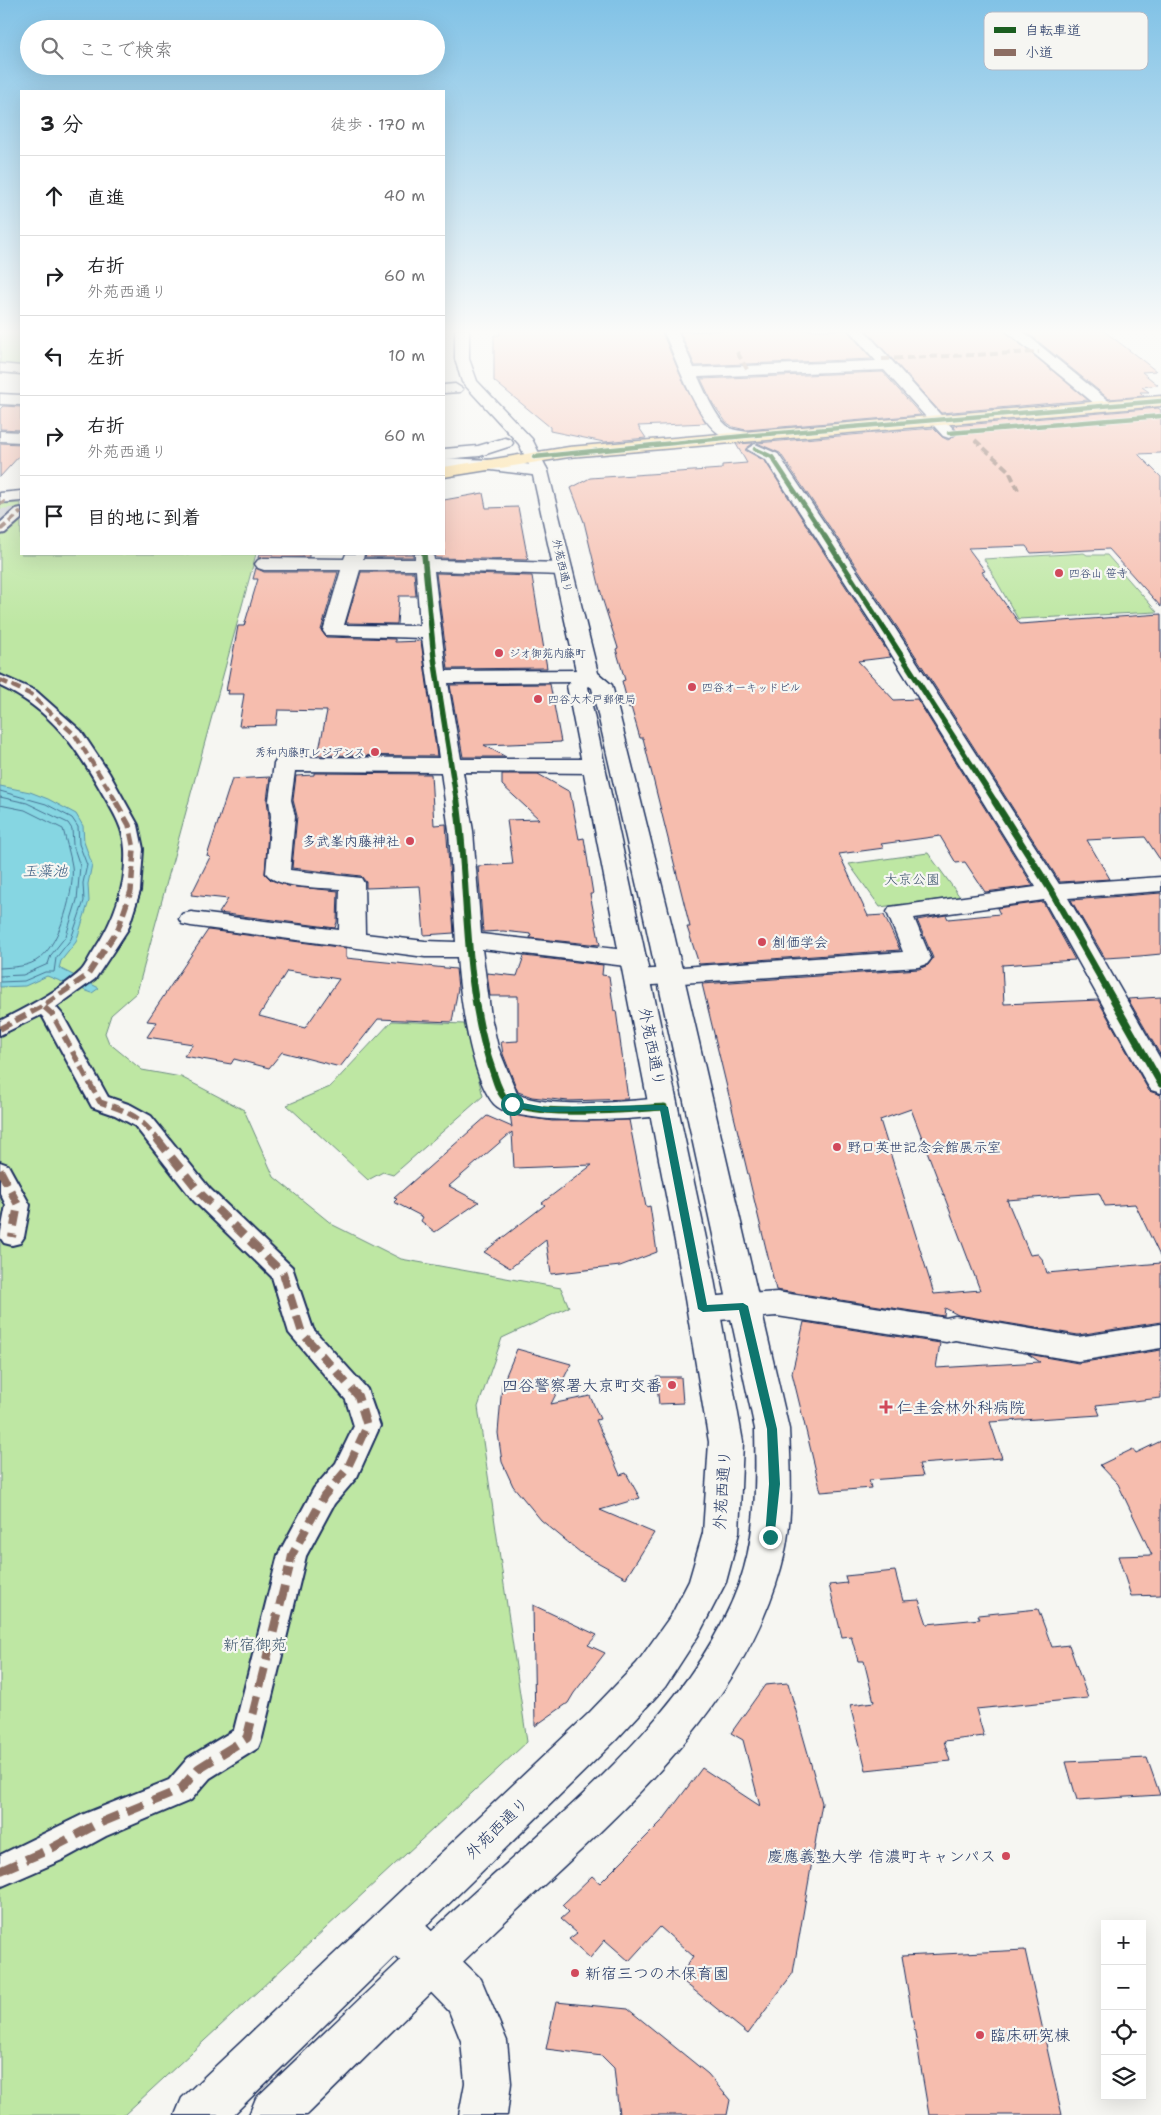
<!DOCTYPE html>
<html lang="ja">
<head>
<meta charset="utf-8">
<style>
  :root { --surface:#fff; --page:#f6f6f6; --text:#202124; --muted:#757577; --line:#e0e0e0 }
  body { margin:0; font-family:"Shantell Sans","Klee One",sans-serif; background:var(--page); color:var(--text) }
  .controls { position:absolute; right:15px; bottom:15px; display:grid; overflow:hidden; border-radius:0px; box-shadow:0 5px 20px #0002 }
  .controls button { width:45px; height:45px; display:grid; place-items:center; padding:0; border:0; border-bottom:1px solid var(--line); background:var(--surface); color:var(--text); font:25px sans-serif }
  .stop { position:absolute; width:15px; height:15px; margin:-11px; border:4px solid #0f766e; border-radius:50%; background:#fff }
  .stop.end { background:#0f766e; border-color:#fff; box-shadow:0 1px 5px #0008 }
  .list { margin:0; padding:0; list-style:none }
  h2 { display:flex; justify-content:space-between; align-items:center; height:65px; margin:0; padding:0 20px; font-size:21px }
  h2 small { font-size:16px; font-weight:400; color:var(--muted) }
  .list li { display:grid; grid-template-columns:32px 1fr auto; gap:15px; align-items:center; box-sizing:border-box; height:80px; padding:0 20px; border-top:1px solid var(--line) }
  .list b { display:block; font-size:19px; white-space:nowrap }
  .list p { margin:0; font-size:16px; white-space:nowrap; color:var(--muted) }
  .list em { font-size:16px; font-style:normal; color:var(--muted) }
  .icon { flex:none; width:28px; height:28px; fill:none; stroke:currentColor; stroke-width:2; stroke-linecap:round; stroke-linejoin:round }
  .map { position:relative; flex:none; width:1161px; height:2115px; overflow:hidden }
  .search { position:absolute; background:var(--surface); box-shadow:0 5px 20px #0002; left:20px; top:20px; width:425px; height:55px; display:flex; align-items:center; gap:12px; box-sizing:border-box; padding:0 18px; border-radius:28px; color:var(--muted); font-size:19px }
  .panel { position:absolute; background:var(--surface); box-shadow:0 5px 20px #0002; left:20px; top:90px; width:425px; height:465px; border-radius:0px }
  .map>svg:first-child { display:block }
  .green { fill:#bee7a3; stroke:#6c8b80 }
  .water { fill:#86d6e2; stroke:#5b93ad }
  .lines { fill:none; stroke-linecap:round; stroke-linejoin:round }
  .shore { stroke:#467293; stroke-width:1 }
  .building { fill:#f6bdae; stroke:#1b2f5e; fill-rule:evenodd }
  .trunk-tunnel { stroke:#caced4; stroke-width:16; stroke-dasharray:16 8; stroke-linecap:butt }
  .pedestrian-casing { stroke:#1b2f5e; stroke-width:4 }
  .minor-casing { stroke:#1b2f5e; stroke-width:3 }
  .tertiary-casing { stroke:#1b2f5e; stroke-width:3 }
  .secondary-casing { stroke:#1b2f5e; stroke-width:3 }
  .trunk-casing { stroke:#1b2f5e; stroke-width:3 }
  .pedestrian { fill:#f6f6f2; fill-rule:evenodd }
  .minor { fill:#f6f6f2; fill-rule:evenodd }
  .tertiary { fill:#f6f6f2; fill-rule:evenodd }
  .secondary { fill:#f6f6f2; fill-rule:evenodd }
  .trunk { fill:#fedd96; fill-rule:evenodd }
  .quiet-far4 { stroke:#8d6e63; stroke-width:4; stroke-dasharray:8 4; stroke-linecap:butt }
  .quiet-far3 { stroke:#8d6e63; stroke-width:4.5; stroke-dasharray:9 4.5; stroke-linecap:butt }
  .quiet-far2 { stroke:#8d6e63; stroke-width:5.5; stroke-dasharray:12 5.5; stroke-linecap:butt }
  .quiet-far1 { stroke:#8d6e63; stroke-width:8; stroke-dasharray:15 8; stroke-linecap:butt }
  .quiet { stroke:#8d6e63; stroke-width:9; stroke-dasharray:19 9; stroke-linecap:butt }
  .cycleway-far2-casing { stroke:#f6f6f2; stroke-width:6 }
  .cycleway-far1-casing { stroke:#f6f6f2; stroke-width:8 }
  .cycleway-casing { stroke:#f6f6f2; stroke-width:10 }
  .cycleway-far2 { stroke:#1b5e20; stroke-width:4.5 }
  .cycleway-far1 { stroke:#1b5e20; stroke-width:5.5 }
  .cycleway { stroke:#1b5e20; stroke-width:7 }
  .route { fill:#0f766e }
  .poi-dot { fill:#d1495b; stroke:#f6f6f2; stroke-width:2 }
  .labels { text-anchor:middle; dominant-baseline:central; stroke-width:4.5; stroke-linejoin:round; paint-order:stroke }
  .far-street-label { font-size:11px; fill:#1b2f5e; stroke:#f6f6f2 }
  .far-poi-label { font-size:11px; fill:#1b2f5e; stroke:#f6f6f2; text-anchor:start }
  .poi-label { font-size:14px; fill:#1b2f5e; stroke:#f6f6f2; text-anchor:start }
  .park-label { font-size:14px; fill:#3c546c; stroke:#f6f6f2 }
  .water-label { font-size:15px; font-style:italic; fill:#36597f; stroke:#f6f6f2 }
  .near-street-label { font-size:16px; fill:#1b2f5e; stroke:#f6f6f2 }
  .near-poi-label { font-size:16px; fill:#1b2f5e; stroke:#f6f6f2; text-anchor:start }
  .near-park-label { font-size:16px; fill:#3c546c; stroke:#f6f6f2 }
  .key { fill:#f6f6f2; stroke:#b4bac6; stroke-width:1 }
  .key-label { font-size:14px; fill:#1b2f5e }
</style>
</head>
<body>
<div class="map">
<svg width="1161" height="2115" viewBox="0 0 1161 2115">
  <rect width="100%" height="100%" fill="#f6f6f2"/>
  <filter id="ink" filterUnits="userSpaceOnUse"><feTurbulence type="fractalNoise" baseFrequency=".02" numOctaves="2"/><feDisplacementMap in="SourceGraphic" scale="10" xChannelSelector="R" yChannelSelector="G"/><feConvolveMatrix kernelMatrix="1 2 1 2 8 2 1 2 1" color-interpolation-filters="sRGB"/></filter>
  <g filter="url(#ink)">
    <g class="green">
      <path d="M1 330H21V365L0 364Z"/>
      <path d="M21 503V554H256L137 992 111 1015 105 1033 109 1043 142 1070 181 1077 244 1110 274 1177 333 1225 401 1259 561 1288 569 1307 502 1338 478 1407 527 1742 124 2115H0V504Z"/>
      <path d="M1084 553 1087 555H1107L1157 612 1018 619 984 559Z"/>
      <path d="M928 853 960 897 880 907 849 864Z"/>
      <path d="M392 1021 464 1024 483 1096 393 1175 383 1172 368 1180 287 1105 330 1087Z"/>
    </g>
    <path class="water" d="M0 786 30 792 48 799 76 814 83 826 84 842 92 864 88 884 89 901 76 942 61 961 59 968 99 988 92 993 47 976 25 986 0 987Z"/>
    <g class="lines">
      <g class="shore">
        <path d="M0 791 46 804 72 818 78 827 79 844 87 865 83 883 84 901 71 939 56 958 54 972H45L24 981 0 982"/>
        <path d="M0 797 27 803 68 823 72 829 73 845 80 866 77 900 66 936 51 955 48 964 23 975 0 976"/>
        <path d="M0 805 25 810 63 829C66 841 70 854 72 866 75 890 60 943 40 958 29 967 14 967 0 968"/>
      </g>
    </g>
    <g class="building">
      <path d="M499 330H661L685 386 706 423 638 426 646 438 604 442 550 431V427L494 381V335H500Z"/>
      <path d="M743 330H847L872 359 695 366 680 332Z"/>
      <path d="M866 330H1003L1088 400 941 413Z"/>
      <path d="M1024 330H1103L1156 371 1142 372 1158 385 1142 387 1149 392H1140L1144 396 1109 399Z"/>
      <path d="M883 372 921 415 746 430 733 427 726 422 713 404 701 379Z"/>
      <path d="M3 406 21 407V430L0 429V409Z"/>
      <path d="M1158 408 1161 410V453L1138 454 1161 477V607L1109 549 1031 553 1026 546 968 548 985 571 982 572 1020 624 1161 614V861L1145 837 1087 840 1110 879 1060 882 897 627 780 453 757 443 933 428 942 437 948 440 959 433 953 426Z"/>
      <path d="M0 443 21 444V454L0 477Z"/>
      <path d="M753 443 745 450 765 461 891 657 858 661 894 700 917 699 1033 886 985 892 965 862 956 863 940 836 881 844 884 848 839 854 868 916 884 915 900 950 699 964 687 927H690L643 738H640L631 707 629 708 622 681 625 680 616 649 618 648 603 601 584 522 571 488 590 478 722 469V465L747 463 736 444Z"/>
      <path d="M483 493 486 508 518 507 528 560 436 558 435 554H444V500Z"/>
      <path d="M259 554H309V557L258 558Z"/>
      <path d="M366 554H413V557H365Z"/>
      <path d="M256 568 264 572H338L321 630 326 637 395 639V642L421 641 437 756 318 755 327 711 278 710 276 725 239 726 244 694H228L229 690 226 691 238 626H244L258 579H253Z"/>
      <path d="M361 572H414L416 596H399L397 624 346 623Z"/>
      <path d="M436 573 532 576 547 668 448 669Z"/>
      <path d="M550 684 561 742 484 745 506 757H463L450 685Z"/>
      <path d="M314 773 431 774 434 825 446 824 454 933 424 935 420 886 366 888V882L361 876 292 868 297 816 293 800 296 776 314 775Z"/>
      <path d="M502 774H538L570 792 579 839 584 838 586 850 593 894H590L600 945 530 938 531 934 503 931 483 932 478 866 513 864 507 820 539 819 502 785Z"/>
      <path d="M270 777 267 800 269 816 265 874 271 880 288 886 338 891 337 922 335 928 219 913 228 899 191 895 210 857 207 856 232 779Z"/>
      <path d="M1161 893V954L1140 956 1105 958 1071 900Z"/>
      <path d="M1043 902 1075 960 1002 965 1004 1004 1098 1000 1149 1091 1161 1095V1258L1135 1204 1105 1206 1099 1193 1007 1200 1030 1255 1038 1254 1043 1260 1047 1273 1161 1263V1322L1078 1335 958 1315 945 1308 944 1316 776 1290 702 984 919 969 928 965 933 958 917 920 946 915 948 919 1000 914 997 908ZM911 1109 980 1290 934 1294 880 1120Z"/>
      <path d="M208 930 346 948V958L456 969 458 988 452 1022 378 1019 340 1067 282 1052 269 1068 234 1059 231 1064 184 1056 193 1044 147 1037 157 1022 147 1021ZM287 971 339 979 305 1028 259 1016Z"/>
      <path d="M524 956 603 965 602 975 609 976 614 1011 616 1010 628 1099 568 1101 532 1097 518 1092 503 1054 501 1042 518 1041V996H490L487 973 517 976Z"/>
      <path d="M1161 997V1056L1128 999Z"/>
      <path d="M510 1114 552 1121 629 1120 646 1207 650 1206 657 1252 620 1266 551 1274 546 1240 510 1268 484 1252 545 1205 542 1203 592 1165 514 1168 512 1132 449 1186 479 1202 435 1232 421 1221 423 1217 394 1202 397 1199 394 1198 487 1116 512 1127Z"/>
      <path d="M804 1322 940 1343 936 1368 1040 1362 1028 1354 1078 1363 1161 1350V1398L1096 1405 1100 1415 990 1422 1002 1458 919 1464 923 1476 869 1480 871 1488 821 1492 792 1373Z"/>
      <path d="M517 1349 571 1364 551 1404 590 1396 600 1419 596 1420 620 1475 626 1473 640 1498 600 1510 654 1533 626 1578 581 1553 541 1520 513 1486 502 1462 498 1433 502 1385Z"/>
      <path d="M656 1377H681L683 1403 659 1404Z"/>
      <path d="M1161 1441V1595L1131 1596 1118 1556 1152 1555 1118 1484 1100 1465 1133 1449 1136 1453Z"/>
      <path d="M895 1571 903 1601 919 1600 927 1624 980 1619 978 1615 1038 1609 1052 1647 1069 1645 1088 1698 976 1709 984 1736 944 1741 950 1761 866 1770 850 1705 874 1702 864 1661H858L851 1636 842 1637 829 1585 847 1583 845 1576Z"/>
      <path d="M533 1605 597 1635 588 1645 605 1653 574 1693 568 1703 535 1726Z"/>
      <path d="M788 1683 822 1803 793 1973 748 2034 679 1978 693 1956 660 1927 629 1961 605 1940 590 1958 569 1939 577 1933 561 1919 569 1912 562 1905 592 1876 600 1883 663 1820 702 1768 760 1806 743 1740 731 1733 765 1685Z"/>
      <path d="M1147 1758 1160 1795 1077 1800 1066 1762Z"/>
      <path d="M1025 1950 1062 2115H929L902 1956Z"/>
      <path d="M556 2002 628 2009 708 2074 730 2100 727 2115H619L614 2068 602 2056 546 2049Z"/>
    </g>
    <g class="lines">
      <path class="trunk-tunnel" d="M0 517 21 515"/>
      <g class="pedestrian-casing">
        <g id="pedestrian">
          <path d="M21 508V519L5 533 0 534V523L16 509Z"/>
          <path d="M0 675 36 691 81 731 109 773 138 825 143 849 140 891 128 929 95 979 56 1007 62 1014 108 1097 131 1105 151 1116 210 1189 292 1267 313 1329 367 1389 380 1426 357 1477 334 1504 306 1556 262 1738 258 1748 210 1778 191 1800 106 1836 62 1860 0 1887V1855L84 1814 169 1780 188 1758 234 1730 278 1555 314 1488 336 1463 354 1426 346 1400 289 1333 272 1277 194 1201 135 1126 115 1115 92 1107 43 1017 41 1015 0 1035V1021C23 1009 63 989 81 971 86 966 89 958 93 952 113 922 127 886 125 849 124 829 114 813 104 796 77 748 52 710 0 686Z"/>
          <path d="M0 1162 8 1165 30 1205 24 1237 20 1243 12 1245 4 1243 0 1237 6 1205 0 1193Z"/>
        </g>
      </g>
      <g class="minor-casing">
        <g id="minor">
          <path d="M663 330H677L694 368 876 361 849 330H864L957 433 949 438 943 436 884 370 698 377C706 393 715 418 730 428 737 432 747 429 752 436L744 441C736 440 725 439 718 433 694 415 676 358 663 330Z"/>
          <path d="M1005 330H1021L1111 403 1114 406 1111 409H1101Z"/>
          <path d="M0 364 21 366V374L0 372Z"/>
          <path d="M455 384 463 389 460 392 444 393V385Z"/>
          <path d="M0 394 21 395V405L0 404Z"/>
          <path d="M755 444 778 454 895 628 1059 884 1161 877V891L1068 898 1161 1060V1093L1151 1090 1147 1084 1044 900 914 918 931 959 927 964 918 967 638 986 629 984 625 978 629 972 638 970 903 952 887 912 890 907 1036 887 875 628 766 460 747 449Z"/>
          <path d="M346 554H364L363 559H415V554H433L434 560 563 563 570 565 572 569 570 573 563 575 434 571 446 671 588 670 595 672 598 676 595 680 588 682 448 683 461 759H593L601 761 604 766 601 771 593 773 463 772 473 831 481 934 634 951 643 954 647 959 643 964 634 967 482 949 491 1017 498 1047 517 1094C551 1110 626 1101 664 1098L674 1101 678 1107 674 1113C644 1121 515 1127 494 1104 470 1076 460 994 457 957H425L191 926 182 924 179 919 182 914 191 912 339 930 340 889C320 887 277 889 266 873L271 816 269 800 274 764 277 759 285 757 439 758 422 638 326 635 323 631 341 570H264L258 568 255 564 258 560 264 558 344 559ZM360 570H416L420 626 344 625ZM295 771 441 772 449 831 456 942 425 941 365 934 364 883 361 878 290 870 295 816 291 800Z"/>
          <path d="M777 1292 946 1318 955 1316 1078 1337 1161 1324V1348L1078 1361 955 1340 946 1342 777 1316 703 1321 692 1317 687 1309 692 1301 703 1297Z"/>
        </g>
      </g>
      <g class="tertiary-casing">
        <g id="tertiary">
          <path d="M0 431 21 432V442L0 441Z"/>
          <path d="M444 458 491 460 540 466 546 467 548 471 546 475 540 476 491 470 444 468Z"/>
          <path d="M21 491V501L0 503V493Z"/>
          <path d="M396 1905 411 1911 481 1979 507 2041 511 2083 507 2115H459L465 2083 461 2041 449 2011 381 1941 374 1926 381 1911Z"/>
        </g>
      </g>
      <g class="secondary-casing">
        <g id="secondary">
          <path d="M455 330H469V359L477 381 532 439 548 471 598 673 612 685 672 926 789 1429C791 1475 794 1523 781 1568 739 1718 606 1825 498 1928 433 1990 370 2053 307 2115H249L256 2098C327 2031 396 1963 468 1898 565 1810 693 1710 739 1584 757 1534 756 1481 755 1429L646 926 592 688 589 686 588 687 710 1257 743 1442 739 1533 726 1582 698 1636 665 1687 616 1740 233 2115H175L182 2098 588 1714 637 1663 672 1614 689 1581 703 1533 709 1442 678 1257 567 686 577 675 532 471 519 444 462 382 455 359Z"/>
          <path d="M505 438 511 440 513 443 511 446 480 456 444 459V449L478 446Z"/>
        </g>
      </g>
      <g class="trunk-casing">
        <path id="trunk" d="M1161 396V406L569 457 444 477V467L569 447Z"/>
      </g>
      <use href="#pedestrian" class="pedestrian"/>
      <use href="#minor" class="minor"/>
      <use href="#tertiary" class="tertiary"/>
      <use href="#secondary" class="secondary"/>
      <use href="#trunk" class="trunk"/>
      <g class="quiet-far4">
        <path d="M737 352 748 371"/>
        <path d="M882 359 1039 352"/>
        <path d="M975 440 1009 471 1018 490"/>
        <path d="M0 503 5 502"/>
        <path d="M0 530 21 512"/>
      </g>
      <path class="quiet-far3" d="M0 680 30 694 75 735 117 803"/>
      <g class="quiet-far2">
        <path d="M116 802 129 825 134 849 131 891 118 929 88 975 43 1006 52 1014 100 1102C129 1112 138 1115 158 1140"/>
        <path d="M0 1029 43 1006"/>
      </g>
      <g class="quiet-far1">
        <path d="M157 1139 202 1195 283 1273 302 1333 358 1396 367 1426 347 1469 324 1496 292 1555 289 1569"/>
        <path d="M0 1170 18 1205 12 1237"/>
      </g>
      <path class="quiet" d="M0 1871 50 1849 95 1825 180 1790 199 1768 247 1738 289 1568"/>
      <g class="cycleway-far2-casing">
        <g id="cycleway-far2">
          <path d="M949 433 1161 416"/>
          <path d="M755 449 772 457 826 538"/>
          <path d="M534 457 744 436 1161 401"/>
        </g>
      </g>
      <g class="cycleway-far1-casing">
        <g id="cycleway-far1">
          <path d="M825 537 996 803"/>
          <path d="M424 554 434 658 457 803"/>
        </g>
      </g>
      <g class="cycleway-casing">
        <g id="cycleway">
          <path d="M457 802C470 892 462 985 493 1072 496 1081 499 1093 506 1099 531 1119 631 1109 664 1107"/>
          <path d="M995 802 1052 892 1161 1084"/>
        </g>
      </g>
      <use href="#cycleway-far2" class="cycleway-far2"/>
      <use href="#cycleway-far1" class="cycleway-far1"/>
      <use href="#cycleway" class="cycleway"/>
    </g>
  </g>
  <linearGradient id="sky" x2="0" y2="1"><stop stop-color="#81c2e6"/><stop offset="0.53" stop-color="#fbfbf9"/><stop offset="1" stop-color="#fbfbf9" stop-opacity="0"/></linearGradient>
  <rect width="1161" height="626" fill="url(#sky)"/>
  <path class="route" d="M512 1101 544 1107 664 1105 668 1107 707 1305 743 1303 748 1306 777 1429 780 1484 774 1540H766L765 1537 769 1484 767 1429 739 1310 703 1312 698 1309 660 1110 544 1112 509 1106 507 1104Z"/>
  <g class="poi-dot">
    <circle cx="1059" cy="573" r="5"/>
    <circle cx="499" cy="653" r="5"/>
    <circle cx="692" cy="687" r="5"/>
    <circle cx="538" cy="699" r="5"/>
    <circle cx="375" cy="752" r="5"/>
    <circle cx="410" cy="841" r="5"/>
    <circle cx="762" cy="942" r="5"/>
    <circle cx="837" cy="1147" r="5"/>
    <circle cx="672" cy="1385" r="5"/>
    <path d="M883.5 1399.5h5v5h5v5h-5v5h-5v-5h-5v-5h5z"/>
    <circle cx="1006" cy="1856" r="5"/>
    <circle cx="575" cy="1973" r="5"/>
    <circle cx="980" cy="2035" r="5"/>
  </g>
  <g class="labels">
    <g class="far-street-label">
      <text transform="translate(562 566) rotate(77)">外苑西通り</text>
    </g>
    <g class="far-poi-label">
      <text x="1069" y="573">四谷山 笹寺</text>
      <text x="509" y="653">ジオ御苑内藤町</text>
      <text x="702" y="687">四谷オーキッドビル</text>
      <text x="548" y="699">四谷大木戸郵便局</text>
      <text x="365" y="752" text-anchor="end">秀和内藤町レジデンス</text>
    </g>
    <g class="poi-label">
      <text x="400" y="841" text-anchor="end">多武峯内藤神社</text>
      <text x="772" y="942">創価学会</text>
      <text x="847" y="1147">野口英世記念会館展示室</text>
    </g>
    <g class="park-label">
      <text x="912" y="879">大京公園</text>
    </g>
    <g class="water-label">
      <text x="45" y="871">玉藻池</text>
    </g>
    <g class="near-street-label">
      <text transform="translate(652 1047) rotate(79)">外苑西通り</text>
      <text transform="translate(722 1490) rotate(-86)">外苑西通り</text>
      <text transform="translate(497 1828) rotate(-44)">外苑西通り</text>
    </g>
    <g class="near-poi-label">
      <text x="662" y="1385" text-anchor="end">四谷警察署大京町交番</text>
      <text x="897" y="1407">仁圭会林外科病院</text>
      <text x="996" y="1856" text-anchor="end">慶應義塾大学 信濃町キャンパス</text>
      <text x="585" y="1973">新宿三つの木保育園</text>
      <text x="990" y="2035">臨床研究棟</text>
    </g>
    <g class="near-park-label">
      <text x="255" y="1644">新宿御苑</text>
    </g>
  </g>
  <rect x="984" y="12" width="164" height="58" rx="8" class="key"/>
  <rect x="994" y="27" width="22" height="6" fill="#1b5e20"/>
  <rect x="994" y="49" width="22" height="7" fill="#8d6e63"/>
  <g class="key-label">
    <text x="1025" y="35">自転車道</text>
    <text x="1025" y="57">小道</text>
  </g>
</svg>
<div class="controls">
<button>+</button>
<button>−</button>
<button><svg class="icon" aria-label="locate" viewBox="0 0 24 24"><circle cx="12" cy="12" r="6"/><path d="M12 2v4M12 18v4M2 12h4M18 12h4"/></svg></button>
<button><svg class="icon" aria-label="layers" viewBox="0 0 24 24"><path d="M12 4l9 5-9 5-9-5zM3 14l9 5 9-5"/></svg></button>
</div>
<div class="stop" style="left:512px;top:1104px"></div>
<div class="stop end" style="left:770px;top:1537px"></div>
<div class="search"><svg class="icon" aria-label="search" viewBox="0 0 24 24"><circle cx="10" cy="10" r="6"/><path d="M15 15l6 6"/></svg>ここで検索</div>
<section class="panel">
<h2>3 分<small>徒歩 · 170 m</small></h2>
<ul class="list">
<li><svg class="icon" aria-label="ahead" viewBox="0 0 24 24"><path d="M12 20V5M6 11l6-6 6 6"/></svg><div><b>直進</b></div><em>40 m</em></li>
<li><svg class="icon" aria-label="right" viewBox="0 0 24 24"><path d="M7 20v-9h11M14 6l5 5-5 5"/></svg><div><b>右折</b><p>外苑西通り</p></div><em>60 m</em></li>
<li><svg class="icon" aria-label="left" viewBox="0 0 24 24"><path d="M17 20v-9H6M10 6l-5 5 5 5"/></svg><div><b>左折</b></div><em>10 m</em></li>
<li><svg class="icon" aria-label="right" viewBox="0 0 24 24"><path d="M7 20v-9h11M14 6l5 5-5 5"/></svg><div><b>右折</b><p>外苑西通り</p></div><em>60 m</em></li>
<li><svg class="icon" aria-label="arrive" viewBox="0 0 24 24"><path d="M6 21V4h12l-3 4 3 4H6"/></svg><div><b>目的地に到着</b></div></li>
</ul>
</section>
</div>
</body>
</html>
